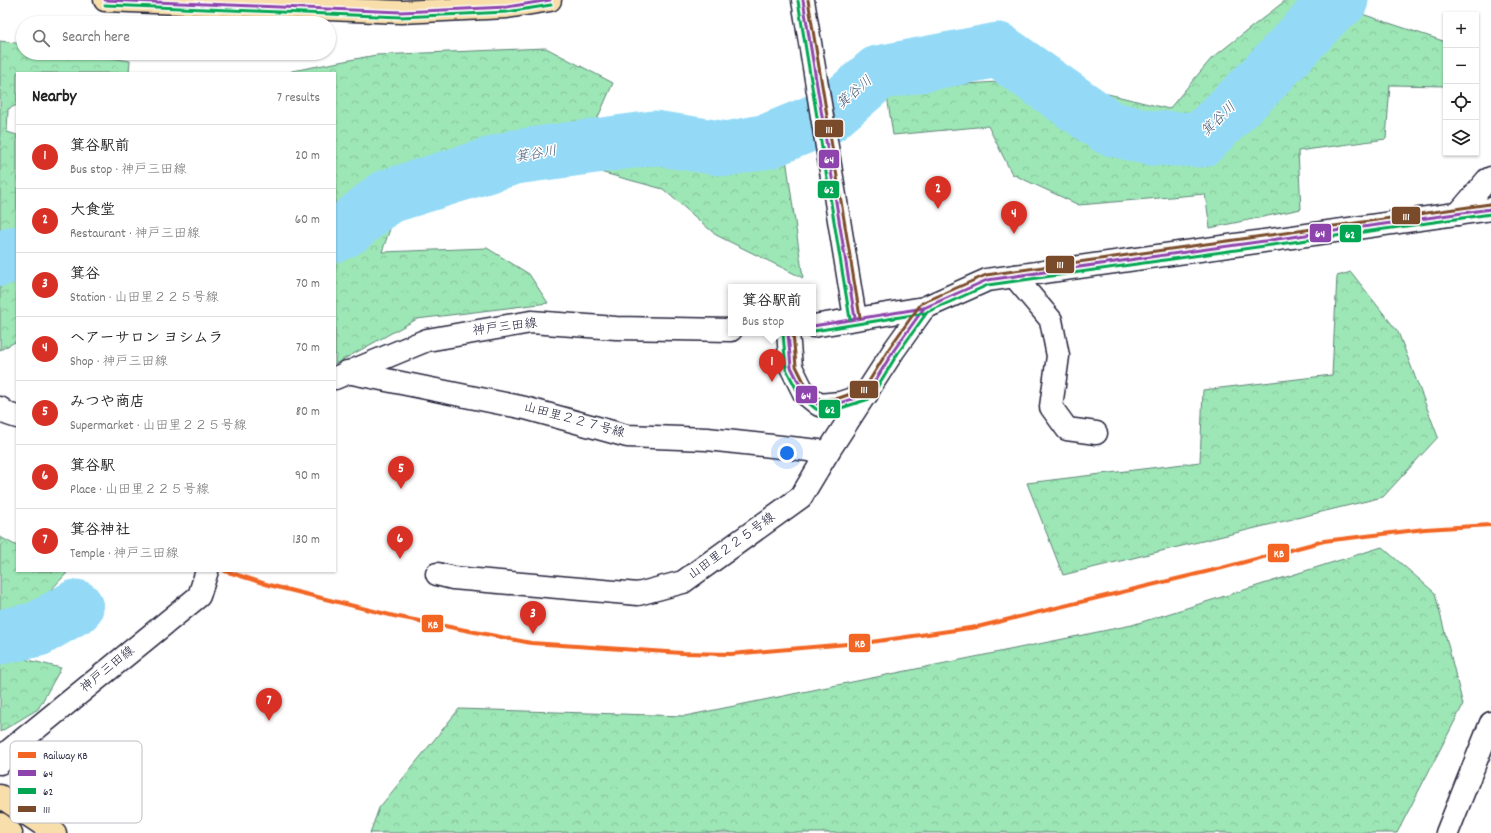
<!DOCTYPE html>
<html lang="en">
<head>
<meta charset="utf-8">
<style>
  :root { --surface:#fff; --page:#f2f2f2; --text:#222; --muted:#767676; --line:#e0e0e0; --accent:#d93025 }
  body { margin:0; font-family:Dekko,"Klee One",sans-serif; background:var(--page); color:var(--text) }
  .controls { position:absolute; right:12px; top:12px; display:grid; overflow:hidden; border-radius:0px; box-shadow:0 1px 3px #0004 }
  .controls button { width:36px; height:36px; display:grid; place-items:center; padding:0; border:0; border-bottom:1px solid var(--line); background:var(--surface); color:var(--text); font:20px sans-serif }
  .you { position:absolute; left:787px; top:453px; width:14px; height:14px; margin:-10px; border:3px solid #fff; border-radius:50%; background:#1a73e8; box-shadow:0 0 0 6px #1a73e833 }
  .badge { display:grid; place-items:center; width:26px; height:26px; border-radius:50%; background:var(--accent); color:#fff; font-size:13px; font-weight:700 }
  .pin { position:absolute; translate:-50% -33px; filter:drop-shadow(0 1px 2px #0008) }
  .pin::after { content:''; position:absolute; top:21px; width:14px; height:12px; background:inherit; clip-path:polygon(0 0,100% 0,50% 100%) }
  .popup { position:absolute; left:728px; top:284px; width:88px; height:52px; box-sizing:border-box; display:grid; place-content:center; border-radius:0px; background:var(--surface); filter:drop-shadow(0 1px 3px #0005); font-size:13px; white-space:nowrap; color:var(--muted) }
  .popup b { font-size:15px; color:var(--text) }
  .popup::after { content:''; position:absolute; left:50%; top:100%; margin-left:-8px; border:8px solid transparent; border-top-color:var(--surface) }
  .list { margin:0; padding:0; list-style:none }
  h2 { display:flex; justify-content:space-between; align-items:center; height:52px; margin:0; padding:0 16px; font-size:17px }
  h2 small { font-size:13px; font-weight:400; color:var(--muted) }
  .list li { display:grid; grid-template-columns:26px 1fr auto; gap:12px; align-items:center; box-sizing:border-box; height:64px; padding:0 16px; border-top:1px solid var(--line) }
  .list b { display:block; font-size:15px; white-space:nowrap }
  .list p { margin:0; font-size:13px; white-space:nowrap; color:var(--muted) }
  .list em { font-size:13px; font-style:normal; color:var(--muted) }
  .icon { flex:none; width:22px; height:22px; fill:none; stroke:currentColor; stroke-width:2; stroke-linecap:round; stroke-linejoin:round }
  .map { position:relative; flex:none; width:1491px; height:833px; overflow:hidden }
  .search { position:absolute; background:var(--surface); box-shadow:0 1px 3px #0004; left:16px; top:16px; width:320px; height:44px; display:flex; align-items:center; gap:10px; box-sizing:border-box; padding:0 14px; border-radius:22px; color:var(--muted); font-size:15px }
  .panel { position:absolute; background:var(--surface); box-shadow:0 1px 3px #0004; left:16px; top:72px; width:320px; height:500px; border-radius:0px }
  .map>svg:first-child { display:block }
  .forest { fill:url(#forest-crowns); stroke:#608478 }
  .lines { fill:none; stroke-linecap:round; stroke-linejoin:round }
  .river { stroke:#94daf6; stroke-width:55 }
  .street-casing { stroke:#22223b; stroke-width:25 }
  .secondary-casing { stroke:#22223b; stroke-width:25 }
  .highway-casing { stroke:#22223b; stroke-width:25 }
  .street { stroke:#fff; stroke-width:22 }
  .secondary { stroke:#fff; stroke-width:22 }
  .highway { stroke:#f8deab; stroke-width:22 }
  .bus-1-casing { stroke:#fff; stroke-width:6 }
  .bus-2-casing { stroke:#fff; stroke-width:6 }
  .bus-3-casing { stroke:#fff; stroke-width:6 }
  .bus-1 { stroke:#8e44ad; stroke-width:3 }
  .bus-2 { stroke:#00a651; stroke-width:3 }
  .bus-3 { stroke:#7a4b2a; stroke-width:3 }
  .rail-1-casing { stroke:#fff; stroke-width:7 }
  .rail-1 { stroke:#f26522; stroke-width:4 }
  .labels { text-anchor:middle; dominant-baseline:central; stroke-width:3; stroke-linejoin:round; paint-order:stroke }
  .street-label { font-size:13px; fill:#22223b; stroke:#fff }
  .water-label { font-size:14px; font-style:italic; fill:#445973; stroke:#fff }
  .key { fill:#fff; stroke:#bdbdc4; stroke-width:1 }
  .key-label { font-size:11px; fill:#22223b }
  .line-badge { stroke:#fff; stroke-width:1.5 }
  .badge-label { font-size:11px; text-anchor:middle; font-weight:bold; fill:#fff }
</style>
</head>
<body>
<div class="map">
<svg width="1491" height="833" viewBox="0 0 1491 833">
  <defs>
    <pattern id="forest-crowns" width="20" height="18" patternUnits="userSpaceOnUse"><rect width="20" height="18" fill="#9de6b5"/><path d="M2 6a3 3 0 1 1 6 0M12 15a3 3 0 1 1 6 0" fill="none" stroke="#87c59d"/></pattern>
  </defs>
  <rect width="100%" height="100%" fill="#fff"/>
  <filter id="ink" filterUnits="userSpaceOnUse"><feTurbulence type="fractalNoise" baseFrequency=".025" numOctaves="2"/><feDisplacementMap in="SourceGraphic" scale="8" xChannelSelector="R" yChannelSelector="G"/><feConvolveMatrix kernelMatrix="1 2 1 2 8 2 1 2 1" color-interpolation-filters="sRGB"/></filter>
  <g filter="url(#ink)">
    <g class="forest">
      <path d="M1286 0H1320L1446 42V86L1390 85 1386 139 1298 151 1301 209 1210 228 1205 194 1079 205 1012 174 988 126 893 135 886 89 998 82 1028 50 1096 91 1169 109 1211 59Z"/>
      <path d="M0 41 23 44V53H81L130 61 129 73H17V105L8 109 7 132 17 135V341L0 350Z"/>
      <path d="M546 48 613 83 592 131 639 150 746 164 785 151 803 278 716 235 663 189 574 165 500 139 412 166 382 252 487 248 529 274 548 303 417 319 335 364V73H289L292 71 376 55Z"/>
      <path d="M1351 272 1398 332 1438 437 1383 497 1063 575 1027 483 1200 462 1203 390 1332 375 1337 276Z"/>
      <path d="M0 537 17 546V571H63L67 573 0 643Z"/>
      <path d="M1382 547 1435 593 1463 705 1397 833H370L379 808 459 709 685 716 1132 625Z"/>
      <path d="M0 653 61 668 38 709 0 732Z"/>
    </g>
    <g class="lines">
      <g class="river">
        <path d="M335 235 347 229 386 197 515 157 654 138 727 149 768 141 827 117 878 73 998 50 1109 128 1150 138 1201 140 1260 82 1326 12 1341 0"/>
        <path d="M0 259 17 253"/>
        <path d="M0 637 38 629 76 607"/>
      </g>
      <g class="street-casing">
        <g id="street">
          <path d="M1458 214 1487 180 1491 178"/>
          <path d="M1014 276 1051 320 1058 356 1051 407 1067 429 1096 433"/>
          <path d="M788 333 791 367 804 393 819 405 840 403 867 394"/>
          <path d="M347 372 525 408 627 436 707 439 828 452"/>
          <path d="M0 408 8 414 17 417"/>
          <path d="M437 574 453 578 638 594 683 582 801 497 828 452 894 350 924 308"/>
          <path d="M1447 833 1491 723"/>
        </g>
      </g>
      <g class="secondary-casing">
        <g id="secondary">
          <path d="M803 0 855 318"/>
          <path d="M813 326 924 308 987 280 1491 209"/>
          <path d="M335 378 427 340 531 322 616 328 731 330"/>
          <path d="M0 763 5 754 199 596 207 571"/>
        </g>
      </g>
      <g class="highway-casing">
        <g id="highway">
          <path d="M105 0 401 12 507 7 550 0"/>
          <path d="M0 796 55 833"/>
          <path d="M0 824 11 833"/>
        </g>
      </g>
      <use href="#street" class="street"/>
      <use href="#secondary" class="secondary"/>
      <use href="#highway" class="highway"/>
      <g class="bus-1-casing">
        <g id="bus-1">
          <path d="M105 0 401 12 507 7 550 0"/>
          <path d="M803 0 855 318"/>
          <path d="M813 326 924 308 987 280 1491 209"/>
          <path d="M788 333 791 367 804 393 819 405 840 403 867 394"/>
          <path d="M867 394 894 350 924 308"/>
        </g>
      </g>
      <g class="bus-2-casing">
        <g id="bus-2">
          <path d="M798 1 850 319"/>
          <path d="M105 5 401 17 507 12 551 5"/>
          <path d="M814 331 925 313 988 285 1491 214"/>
          <path d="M783 333 786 369 800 396 816 409 819 410 841 408 869 399"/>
          <path d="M871 397 898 353 928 311"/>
        </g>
      </g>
      <g class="bus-3-casing">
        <g id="bus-3">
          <path d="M808 0 860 317"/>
          <path d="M922 303 986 275 1490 204"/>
          <path d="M793 333 796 366 808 390 821 400 839 398 865 389"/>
          <path d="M863 391 890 347 920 305"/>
        </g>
      </g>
      <use href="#bus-1" class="bus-1"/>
      <use href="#bus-2" class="bus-2"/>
      <use href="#bus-3" class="bus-3"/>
      <g class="rail-1-casing">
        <path id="rail-1" d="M225 571 269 585 394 616 531 643 682 653 731 654 871 642 977 627 1222 568 1324 541 1425 529 1491 525"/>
      </g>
      <use href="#rail-1" class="rail-1"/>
    </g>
  </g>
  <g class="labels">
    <g class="street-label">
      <text transform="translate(505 328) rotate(-7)">神戸三田線</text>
      <text transform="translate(574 421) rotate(15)">山田里２２７号線</text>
      <text transform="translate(732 547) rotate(-36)">山田里２２５号線</text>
      <text transform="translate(108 670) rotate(-39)">神戸三田線</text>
    </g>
    <g class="water-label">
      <text transform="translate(855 93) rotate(-41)">箕谷川</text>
      <text transform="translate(1219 120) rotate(-44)">箕谷川</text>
      <text transform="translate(536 155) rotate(-9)">箕谷川</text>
    </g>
  </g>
  <rect x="10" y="741" width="132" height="82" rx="6" class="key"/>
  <rect x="18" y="752" width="18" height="6" fill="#f26522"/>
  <rect x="18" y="770" width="18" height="6" fill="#8e44ad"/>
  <rect x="18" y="788" width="18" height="6" fill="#00a651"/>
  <rect x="18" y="806" width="18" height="6" fill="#7a4b2a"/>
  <g class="key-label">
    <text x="43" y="759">Railway KB</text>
    <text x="43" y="777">64</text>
    <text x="43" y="795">62</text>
    <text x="43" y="813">111</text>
  </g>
  <g class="line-badge">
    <rect x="814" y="119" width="30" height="19" rx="4" fill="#7a4b2a"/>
    <rect x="818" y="149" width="22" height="20" rx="4" fill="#8e44ad"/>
    <rect x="817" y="180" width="23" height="19" rx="4" fill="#00a651"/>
    <rect x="1391" y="206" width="30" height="19" rx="4" fill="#7a4b2a"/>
    <rect x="1309" y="223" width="23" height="20" rx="4" fill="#8e44ad"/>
    <rect x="1339" y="224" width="23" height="19" rx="4" fill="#00a651"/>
    <rect x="1045" y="255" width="30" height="19" rx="4" fill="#7a4b2a"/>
    <rect x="849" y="380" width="30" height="19" rx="4" fill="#7a4b2a"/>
    <rect x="795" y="385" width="23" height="19" rx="4" fill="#8e44ad"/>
    <rect x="818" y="399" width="23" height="20" rx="4" fill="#00a651"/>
    <rect x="1267" y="543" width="23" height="20" rx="4" fill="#f26522"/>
    <rect x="421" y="614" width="23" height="19" rx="4" fill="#f26522"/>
    <rect x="848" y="633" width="23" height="20" rx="4" fill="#f26522"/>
  </g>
  <g class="badge-label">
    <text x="829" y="133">111</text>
    <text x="829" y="163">64</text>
    <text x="829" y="193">62</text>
    <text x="1406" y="220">111</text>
    <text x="1320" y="237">64</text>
    <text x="1350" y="238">62</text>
    <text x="1060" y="268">111</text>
    <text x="864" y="393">111</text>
    <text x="806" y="399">64</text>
    <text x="830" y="413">62</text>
    <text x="1279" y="557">KB</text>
    <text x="433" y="628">KB</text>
    <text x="860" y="647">KB</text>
  </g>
</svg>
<div class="controls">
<button>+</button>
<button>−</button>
<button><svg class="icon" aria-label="locate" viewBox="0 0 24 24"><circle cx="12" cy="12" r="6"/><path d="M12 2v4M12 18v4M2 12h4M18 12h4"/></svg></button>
<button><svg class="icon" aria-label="layers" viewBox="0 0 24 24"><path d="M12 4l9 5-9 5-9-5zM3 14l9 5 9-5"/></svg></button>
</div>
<div class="you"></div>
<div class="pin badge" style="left:772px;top:382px">1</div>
<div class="popup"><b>箕谷駅前</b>Bus stop</div>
<div class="pin badge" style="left:938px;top:209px">2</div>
<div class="pin badge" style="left:533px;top:634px">3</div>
<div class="pin badge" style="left:1014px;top:234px">4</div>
<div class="pin badge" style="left:401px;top:489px">5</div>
<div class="pin badge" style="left:400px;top:559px">6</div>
<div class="pin badge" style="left:269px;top:721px">7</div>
<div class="search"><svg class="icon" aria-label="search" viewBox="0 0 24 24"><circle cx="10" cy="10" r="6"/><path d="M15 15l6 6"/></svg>Search here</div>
<section class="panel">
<h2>Nearby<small>7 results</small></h2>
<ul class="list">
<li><span class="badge">1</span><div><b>箕谷駅前</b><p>Bus stop · 神戸三田線</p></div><em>20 m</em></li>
<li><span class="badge">2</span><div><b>大食堂</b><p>Restaurant · 神戸三田線</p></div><em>60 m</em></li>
<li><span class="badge">3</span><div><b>箕谷</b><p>Station · 山田里２２５号線</p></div><em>70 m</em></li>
<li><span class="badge">4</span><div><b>ヘアーサロン ヨシムラ</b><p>Shop · 神戸三田線</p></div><em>70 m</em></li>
<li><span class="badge">5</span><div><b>みつや商店</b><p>Supermarket · 山田里２２５号線</p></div><em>80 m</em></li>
<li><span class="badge">6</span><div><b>箕谷駅</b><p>Place · 山田里２２５号線</p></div><em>90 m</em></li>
<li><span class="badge">7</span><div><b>箕谷神社</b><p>Temple · 神戸三田線</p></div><em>130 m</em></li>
</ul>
</section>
</div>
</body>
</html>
